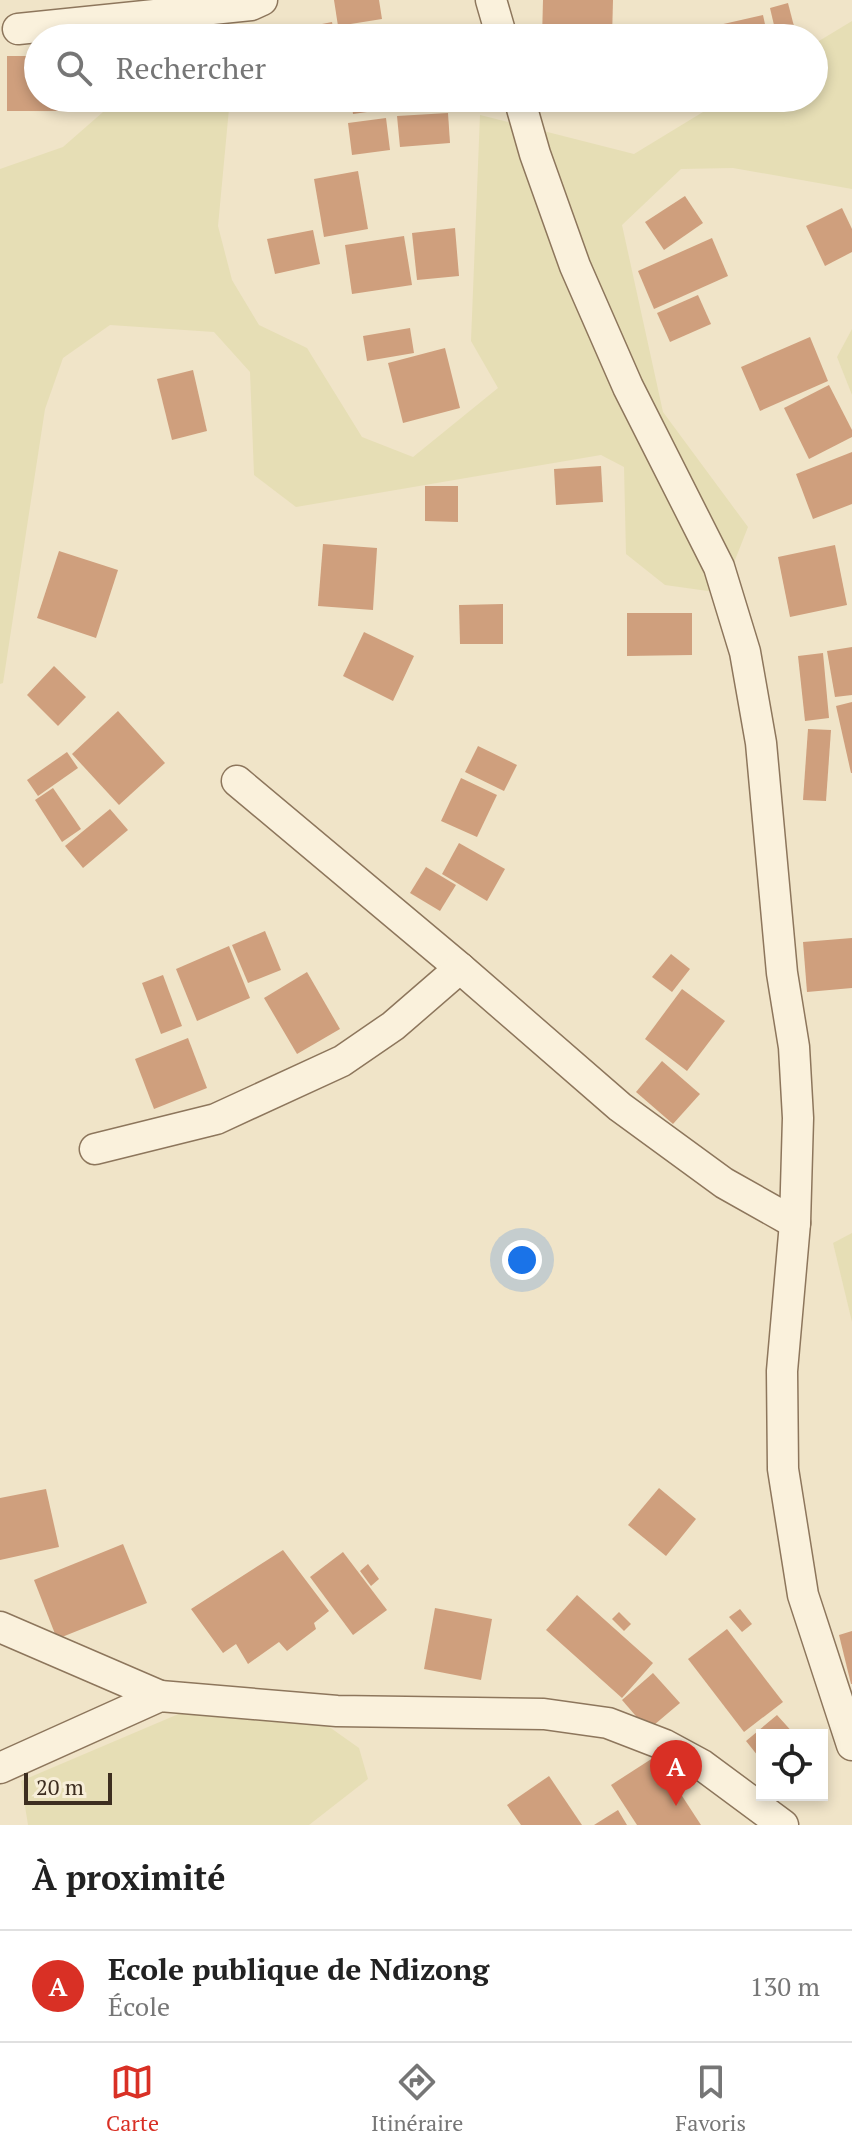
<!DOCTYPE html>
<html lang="fr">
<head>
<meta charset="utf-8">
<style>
  :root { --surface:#fff; --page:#f2f2f2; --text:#222; --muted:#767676; --line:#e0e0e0; --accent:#d93025 }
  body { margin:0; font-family:"PT Serif",serif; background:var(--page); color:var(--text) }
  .controls { position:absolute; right:24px; bottom:24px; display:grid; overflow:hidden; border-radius:0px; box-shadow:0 4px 12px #0003 }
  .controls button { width:72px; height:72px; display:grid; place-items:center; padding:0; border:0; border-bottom:2px solid var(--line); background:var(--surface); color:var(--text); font:40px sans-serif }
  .scale { position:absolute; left:24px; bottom:20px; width:88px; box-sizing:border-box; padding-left:8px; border:4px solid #3d2e20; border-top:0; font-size:22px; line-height:28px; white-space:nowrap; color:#3d2e20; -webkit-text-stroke:6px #f7eed8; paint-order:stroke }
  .you { position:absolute; left:522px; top:1260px; width:28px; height:28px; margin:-20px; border:6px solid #fff; border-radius:50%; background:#1a73e8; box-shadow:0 0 0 12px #1a73e833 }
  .badge { display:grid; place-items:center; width:52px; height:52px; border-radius:50%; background:var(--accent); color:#fff; font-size:26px; font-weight:700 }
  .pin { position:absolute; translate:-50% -66px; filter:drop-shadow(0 2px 4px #0008) }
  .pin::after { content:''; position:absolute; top:42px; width:28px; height:24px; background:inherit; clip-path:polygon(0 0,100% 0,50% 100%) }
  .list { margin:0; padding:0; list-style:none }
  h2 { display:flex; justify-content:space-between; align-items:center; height:104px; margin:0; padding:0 32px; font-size:34px }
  h2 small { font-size:26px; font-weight:400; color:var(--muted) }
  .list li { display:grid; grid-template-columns:52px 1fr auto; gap:24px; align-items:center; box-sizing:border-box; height:112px; padding:0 32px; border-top:2px solid var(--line) }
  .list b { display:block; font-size:30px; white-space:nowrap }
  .list p { margin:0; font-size:26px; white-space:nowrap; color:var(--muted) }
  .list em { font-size:26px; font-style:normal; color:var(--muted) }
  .icon { flex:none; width:44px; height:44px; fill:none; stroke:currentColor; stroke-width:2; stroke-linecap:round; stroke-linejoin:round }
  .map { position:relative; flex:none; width:852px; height:1825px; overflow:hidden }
  .search { position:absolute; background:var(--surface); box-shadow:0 4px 12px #0003; left:24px; right:24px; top:24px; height:88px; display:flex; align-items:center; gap:20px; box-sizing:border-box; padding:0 28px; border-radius:44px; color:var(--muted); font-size:30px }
  .sheet { height:216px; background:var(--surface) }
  nav { display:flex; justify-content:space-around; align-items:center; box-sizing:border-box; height:112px; border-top:2px solid var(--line); background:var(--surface); font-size:22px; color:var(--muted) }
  nav a { display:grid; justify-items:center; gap:4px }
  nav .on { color:var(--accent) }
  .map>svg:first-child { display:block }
  .farmland { fill:#e6deb5 }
  .building { fill:#cf9f7d }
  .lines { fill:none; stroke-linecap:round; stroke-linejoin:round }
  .minor-casing { stroke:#8d765c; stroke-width:33 }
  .minor { stroke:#faf1dc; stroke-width:30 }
</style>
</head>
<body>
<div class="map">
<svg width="852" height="1825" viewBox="0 0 852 1825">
  <rect width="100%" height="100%" fill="#f0e4c8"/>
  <g class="farmland">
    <path d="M852 21V189L733 168 681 169 622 225 663 412 748 527 722 593 665 585 626 554 624 467 601 455 296 507 254 475 250 372 214 332 110 325 63 358 45 409 3 683 0 684V169L63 147 119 98H230L218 226 232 280 259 325 307 348 362 437 413 457 498 388 471 341 480 115 634 154 726 98H814V44Z"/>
    <path d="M852 329V395L837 357Z"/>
    <path d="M852 1233V1322L833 1243Z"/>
    <path d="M202 1704 311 1714 359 1748 368 1779 309 1825H28L21 1781Z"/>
  </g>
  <g class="building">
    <path d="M334 0H379L382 19 338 26Z"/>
    <path d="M543 0H613L612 38H542Z"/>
    <path d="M788 3 796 34 777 38 770 8Z"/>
    <path d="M763 15 768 38H699L697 30Z"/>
    <path d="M332 22 335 38H283L282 32Z"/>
    <path d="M7 56H38V98H65V111H7Z"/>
    <path d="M351 98H400L402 107 353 114Z"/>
    <path d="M636 98H672V99L638 107Z"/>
    <path d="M448 113 450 143 400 147 397 116Z"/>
    <path d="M386 118 390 150 352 155 348 123Z"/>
    <path d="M358 171 368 229 324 237 314 179Z"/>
    <path d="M685 196 703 223 664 250 645 222Z"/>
    <path d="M842 208 852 229V252L825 266 806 226Z"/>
    <path d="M455 228 459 276 417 280 412 233Z"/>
    <path d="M313 230 320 264 275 274 267 239Z"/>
    <path d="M404 236 412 285 352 294 345 245Z"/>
    <path d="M712 238 728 276 654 309 638 271Z"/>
    <path d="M698 295 711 324 670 342 657 313Z"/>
    <path d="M410 328 414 353 367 361 363 336Z"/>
    <path d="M810 337 828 381 760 411 741 367Z"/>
    <path d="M445 348 460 408 403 423 388 363Z"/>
    <path d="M193 370 207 431 172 440 157 379Z"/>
    <path d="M829 385 852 430V437L809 459 784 408Z"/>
    <path d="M852 452V504L813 519 796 474Z"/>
    <path d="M601 466 603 502 556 505 554 469Z"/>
    <path d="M425 486H458V522L425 521Z"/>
    <path d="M323 544 377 548 373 610 318 606Z"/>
    <path d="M835 545 847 605 790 617 778 557Z"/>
    <path d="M59 551 118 570 96 638 37 618Z"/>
    <path d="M503 604V644H460L459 605Z"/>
    <path d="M627 613H692V655L627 656Z"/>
    <path d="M364 632 414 656 393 701 343 676Z"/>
    <path d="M852 647V695L835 697 827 651Z"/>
    <path d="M823 653 829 718 805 721 798 656Z"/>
    <path d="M54 666 86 697 58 726 27 695Z"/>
    <path d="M852 702V773H851L836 706Z"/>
    <path d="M118 711 165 763 119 805 72 754Z"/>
    <path d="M808 729 831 730 826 801 803 800Z"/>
    <path d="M478 746 517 765 504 791 465 772Z"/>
    <path d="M67 752 78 768 38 796 27 780Z"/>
    <path d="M461 778 497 795 477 837 441 821Z"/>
    <path d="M53 788 81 829 62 842 35 800Z"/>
    <path d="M110 809 128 830 83 868 65 846Z"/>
    <path d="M459 843 505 869 487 901 442 874Z"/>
    <path d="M426 867 456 885 440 911 410 893Z"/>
    <path d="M265 931 281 970 248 983 232 945Z"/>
    <path d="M852 938V988L807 992 803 942Z"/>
    <path d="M229 946 250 998 197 1021 176 969Z"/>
    <path d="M671 954 690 969 672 992 652 977Z"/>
    <path d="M307 972 340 1029 297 1054 264 998Z"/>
    <path d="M163 975 182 1026 161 1034 142 983Z"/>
    <path d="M682 989 725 1021 687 1071 645 1039Z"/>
    <path d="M188 1038 207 1088 154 1109 135 1059Z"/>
    <path d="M662 1061 700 1094 673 1124 636 1092Z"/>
    <path d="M659 1488 696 1519 666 1556 628 1525Z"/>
    <path d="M46 1489 59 1547 0 1560V1498Z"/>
    <path d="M123 1544 147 1603 57 1639 34 1580Z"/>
    <path d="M283 1550 329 1611 314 1623 316 1629 287 1651 279 1642 248 1664 236 1644 223 1653 191 1609Z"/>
    <path d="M343 1552 387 1610 353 1635 310 1577Z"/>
    <path d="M368 1564 379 1579 371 1586 360 1571Z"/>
    <path d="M577 1595 653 1663 622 1698 546 1630Z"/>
    <path d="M435 1608 492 1619 481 1680 424 1669Z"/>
    <path d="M740 1609 752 1624 742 1632 729 1617Z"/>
    <path d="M619 1612 631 1624 624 1631 612 1619Z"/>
    <path d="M727 1629 783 1702 744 1732 688 1659Z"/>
    <path d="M852 1631V1684H851L839 1635Z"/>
    <path d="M653 1673 680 1703 648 1730 622 1700Z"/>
    <path d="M777 1715 795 1735H762V1761L746 1741Z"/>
    <path d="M656 1756 701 1825H637L611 1785Z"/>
    <path d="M549 1776 582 1825H521L507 1805Z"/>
    <path d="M618 1810 627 1825H594Z"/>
  </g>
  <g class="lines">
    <g class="minor-casing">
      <g id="minor">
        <path d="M491 0 502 38"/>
        <path d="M18 29 251 5 262 0"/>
        <path d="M519 98 535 154 575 266 628 387 719 567 745 652 761 743 782 973 794 1047 798 1118 795 1223 782 1371 783 1469 803 1595 852 1745"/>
        <path d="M237 781 460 968 620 1107 724 1183 795 1223"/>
        <path d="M95 1149 216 1119 342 1061 393 1026 460 968"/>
        <path d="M0 1627 160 1696"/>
        <path d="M0 1768 160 1696 337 1711 544 1714 608 1723 665 1745 702 1765 783 1825"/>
      </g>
    </g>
    <use href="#minor" class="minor"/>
  </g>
</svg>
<div class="controls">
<button><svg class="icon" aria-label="locate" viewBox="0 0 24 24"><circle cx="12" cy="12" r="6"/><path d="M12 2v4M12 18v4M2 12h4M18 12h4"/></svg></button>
</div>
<div class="scale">20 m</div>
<div class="you"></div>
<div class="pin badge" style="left:676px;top:1806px">A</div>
<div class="search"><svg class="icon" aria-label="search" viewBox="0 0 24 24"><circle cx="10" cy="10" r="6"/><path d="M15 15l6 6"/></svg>Rechercher</div>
</div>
<section class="sheet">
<h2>À proximité<small></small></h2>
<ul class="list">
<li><span class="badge">A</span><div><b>Ecole publique de Ndizong</b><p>École</p></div><em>130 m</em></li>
</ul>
</section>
<nav>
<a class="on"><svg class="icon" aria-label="map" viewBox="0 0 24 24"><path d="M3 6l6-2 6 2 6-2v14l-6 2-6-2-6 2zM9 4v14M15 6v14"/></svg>Carte</a>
<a><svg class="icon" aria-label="directions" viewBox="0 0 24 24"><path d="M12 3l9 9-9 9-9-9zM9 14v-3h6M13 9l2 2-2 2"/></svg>Itinéraire</a>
<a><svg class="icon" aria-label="saved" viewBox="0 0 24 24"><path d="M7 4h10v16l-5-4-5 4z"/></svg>Favoris</a>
</nav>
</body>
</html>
